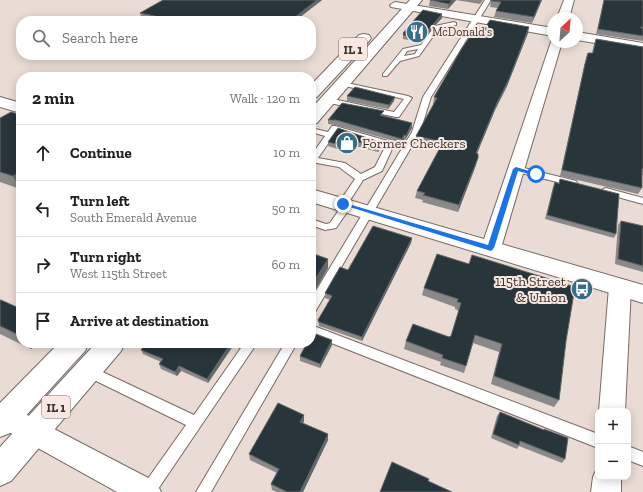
<!DOCTYPE html>
<html lang="en">
<head>
<meta charset="utf-8">
<style>
  :root { --surface:#fff; --page:#f6f6f6; --text:#202124; --muted:#757577; --line:#e0e0e0 }
  body { margin:0; font-family:"Zilla Slab",serif; background:var(--page); color:var(--text) }
  .controls { position:absolute; right:12px; bottom:12px; display:grid; overflow:hidden; border-radius:8px; box-shadow:0 2px 10px #0003 }
  .controls button { width:36px; height:36px; display:grid; place-items:center; padding:0; border:0; border-bottom:1px solid var(--line); background:var(--surface); color:var(--text); font:20px sans-serif }
  .compass { position:absolute; left:547px; top:12px; width:36px; height:36px; border-radius:50%; background:var(--surface); box-shadow:0 2px 10px #0003; rotate:26deg }
  .stop { position:absolute; width:12px; height:12px; margin:-9px; border:3px solid #1a73e8; border-radius:50%; background:#fff }
  .stop.end { background:#1a73e8; border-color:#fff; box-shadow:0 1px 4px #0008 }
  .list { margin:0; padding:0; list-style:none }
  h2 { display:flex; justify-content:space-between; align-items:center; height:52px; margin:0; padding:0 16px; font-size:17px }
  h2 small { font-size:13px; font-weight:400; color:var(--muted) }
  .list li { display:grid; grid-template-columns:26px 1fr auto; gap:12px; align-items:center; box-sizing:border-box; height:56px; padding:0 16px; border-top:1px solid var(--line) }
  .list b { display:block; font-size:15px; white-space:nowrap }
  .list p { margin:0; font-size:13px; white-space:nowrap; color:var(--muted) }
  .list em { font-size:13px; font-style:normal; color:var(--muted) }
  .icon { flex:none; width:22px; height:22px; fill:none; stroke:currentColor; stroke-width:2; stroke-linecap:round; stroke-linejoin:round }
  .map { position:relative; flex:none; width:643px; height:492px; overflow:hidden }
  .search { position:absolute; background:var(--surface); box-shadow:0 2px 10px #0003; left:16px; top:16px; width:300px; height:44px; display:flex; align-items:center; gap:10px; box-sizing:border-box; padding:0 14px; border-radius:16px; color:var(--muted); font-size:15px }
  .panel { position:absolute; background:var(--surface); box-shadow:0 2px 10px #0003; left:16px; top:72px; width:300px; height:276px; border-radius:16px }
  .map>svg:first-child { display:block }
  .lines { fill:none; stroke-linecap:round; stroke-linejoin:round }
  .lane-casing { stroke:#786a64; stroke-width:2 }
  .street-casing { stroke:#786a64; stroke-width:2 }
  .secondary-casing { stroke:#786a64; stroke-width:2 }
  .primary-casing { stroke:#786a64; stroke-width:2 }
  .lane { fill:#fff; fill-rule:evenodd }
  .street { fill:#fff; fill-rule:evenodd }
  .secondary { fill:#fff; fill-rule:evenodd }
  .primary { fill:#fff; fill-rule:evenodd }
  .wall { fill:#8a8888 }
  .shaded-wall { fill:#626769 }
  .building { fill:#28353b; stroke:#626769 }
  .route { fill:#1a73e8 }
  .labels { text-anchor:middle; dominant-baseline:central; stroke-width:4; stroke-linejoin:round; paint-order:stroke }
  .far-poi-label { font-size:12px; fill:#3a3431; stroke:#f9e8e2; text-anchor:start }
  .shield { fill:#f9e8e2; stroke:#736a66; stroke-width:1 }
  .shield-label { font-size:13px; font-weight:bold; fill:#3a3431 }
  .poi-label { font-size:14px; fill:#3a3431; stroke:#f9e8e2; text-anchor:start }
</style>
</head>
<body>
<div class="map">
<svg width="643" height="492" viewBox="0 0 643 492">
  <rect width="100%" height="100%" fill="#ebdbd5"/>
  <g class="lines">
    <g class="lane-casing">
      <g id="lane">
        <path d="M485 0H491L431 97 420 132 315 312 311 313V299L412 132 423 97Z"/>
        <path d="M454 22 456 23V25L439 28 419 56 400 61 387 76H383V74L403 49 421 45 435 26ZM418 49 415 54 404 56 407 51Z"/>
        <path d="M342 82 408 96 412 98 399 117H396L325 102V98H328L394 112 404 99 340 85 339 84Z"/>
        <path d="M332 126H335L388 141 392 149 382 171 363 180 349 202 352 205 336 228 325 230 311 225V219L326 224 330 223 341 207 338 204 355 179 339 167 311 162V156L325 136 311 132V128L328 132ZM337 131 382 145 384 149 375 167 361 174 345 163 318 158Z"/>
        <path d="M516 166 576 181 577 183 573 186 513 171 512 169 513 167Z"/>
        <path d="M606 188 643 198V204L603 193 602 191 603 189Z"/>
        <path d="M311 325 598 434V448L311 335Z"/>
        <path d="M236 343H253L255 346 156 492H140L142 487 186 425 84 375 82 371 84 367 88 366 92 367 194 415 241 348 238 347Z"/>
        <path d="M285 343H297L211 492H196Z"/>
        <path d="M628 446 643 452V466L628 460Z"/>
      </g>
    </g>
    <g class="street-casing">
      <g id="street">
        <path d="M564 0H574L569 18H557Z"/>
        <path d="M395 2 553 28V36L391 7 390 5Z"/>
        <path d="M577 32 643 43V51L577 40Z"/>
        <path d="M552 39H553V42H562L501 248 498 253 491 255 484 253 481 248Z"/>
        <path d="M620 279 628 281 631 287 625 411H599L609 287 612 281Z"/>
        <path d="M6 404 156 482 161 492H117L0 427V406Z"/>
        <path d="M598 466V477H621V492H591L593 477Z"/>
      </g>
    </g>
    <g class="secondary-casing">
      <g id="secondary">
        <path d="M0 97 21 103V113L0 107Z"/>
        <path d="M311 189 643 285V303L311 202Z"/>
      </g>
    </g>
    <g class="primary-casing">
      <g id="primary">
        <path d="M410 0H422L317 123 311 124V109Z"/>
        <path d="M364 34 369 35 371 38 369 41 317 97 311 99V85L359 35Z"/>
        <path d="M59 343H89L85 351 10 433 0 437V403Z"/>
        <path d="M96 343H125L121 351 11 481 0 486V447Z"/>
      </g>
    </g>
    <use href="#lane" class="lane"/>
    <use href="#street" class="street"/>
    <use href="#secondary" class="secondary"/>
    <use href="#primary" class="primary"/>
  </g>
  <g class="wall">
    <path d="M163 0H322L295 21H162L141 17 140 13Z"/>
    <path d="M430 0H483L480 4 456 0 448 9 429 6Z"/>
    <path d="M491 0H542L532 23 494 17 496 11 498 8 490 7Z"/>
    <path d="M604 0H643V41L596 34Z"/>
    <path d="M442 14V18L420 42 403 39V33Z"/>
    <path d="M484 29 528 33 507 86 495 110 477 154 476 165 458 212 422 202 423 200 415 198 417 191 440 149 415 143 416 136 434 104H433L434 97Z"/>
    <path d="M596 39 643 47V175H642V188L638 194 560 176 586 58 588 53H592L594 44Z"/>
    <path d="M347 96 394 101 388 109 347 101Z"/>
    <path d="M21 115V188L20 189 0 182V118Z"/>
    <path d="M383 116 412 123V128L405 140H404L402 143 335 125 328 124V120Z"/>
    <path d="M338 128 381 147 378 152 352 145 347 152 328 146V142Z"/>
    <path d="M560 179 616 234 614 238 545 219 553 187 555 182 559 183Z"/>
    <path d="M621 221 643 226V272L615 264 618 225Z"/>
    <path d="M412 238 411 243 362 341 319 326 318 320 330 300 325 298V293L348 270Z"/>
    <path d="M311 253 328 259V268L313 294 311 293Z"/>
    <path d="M437 254 566 341 559 400 554 407 491 384 499 352 473 343 464 373 440 365 441 362 404 349 406 341 449 337 451 336 459 311 455 309V307L422 295 424 288Z"/>
    <path d="M0 300 21 309V343H37L31 349 0 334Z"/>
    <path d="M332 340V345L320 368 300 361V356Z"/>
    <path d="M233 346 208 383 181 371 177 376 161 369 159 364 161 362 143 354 141 350Z"/>
    <path d="M500 412 543 430 544 429 565 459 562 463 519 446 517 449 491 438 497 416Z"/>
    <path d="M304 421 303 423 328 434V440L303 492H277L272 490 271 484 277 473 250 460 249 454Z"/>
  </g>
  <g class="shaded-wall">
    <path d="M317 0H322L295 21H290Z"/>
    <path d="M452 0H456L448 9 449 4Z"/>
    <path d="M541 0H542L532 23 534 17Z"/>
    <path d="M442 14V18L420 42 421 38Z"/>
    <path d="M529 27 528 33 507 86 495 110 474 160 476 153Z"/>
    <path d="M395 97 394 101 388 109 389 105Z"/>
    <path d="M412 123V128L405 140 406 136Z"/>
    <path d="M404 135V140L402 143V139Z"/>
    <path d="M353 141 352 145 347 152 348 147Z"/>
    <path d="M382 143 381 147 378 152 379 147Z"/>
    <path d="M478 158 476 165 458 212 459 205Z"/>
    <path d="M21 171V188L20 189 13 176Z"/>
    <path d="M412 238 411 243 362 341V337Z"/>
    <path d="M328 259V268L313 294 312 284Z"/>
    <path d="M332 340V345L320 368V364Z"/>
    <path d="M26 343H37L31 349Z"/>
    <path d="M231 343H232L233 346 208 383 207 379Z"/>
    <path d="M179 366 181 371 177 376 175 372Z"/>
    <path d="M304 415V421L301 428 300 422Z"/>
    <path d="M328 434V440L303 492H300Z"/>
  </g>
  <g class="building">
    <path d="M163 0H317L290 21H179L140 13Z"/>
    <path d="M430 0H452L449 4Z"/>
    <path d="M491 0H541L534 17 496 11 501 2 491 1Z"/>
    <path d="M604 0H643V28L640 27 643 29V36L598 29Z"/>
    <path d="M423 10 442 14 421 38 403 35 404 33H403Z"/>
    <path d="M490 20 529 27 509 79 497 103 476 153 478 154V158L459 205 423 195 425 193 417 191 443 142 416 136 437 98 434 97 462 48 476 28 484 29Z"/>
    <path d="M596 39 643 47V169H642V188L562 170 585 64 588 53H593Z"/>
    <path d="M355 87 395 97 389 105 347 96Z"/>
    <path d="M342 103 384 111 380 115 412 123 406 136 404 135 402 139 336 120H328Z"/>
    <path d="M11 112 21 115V171L13 176 0 172V118Z"/>
    <path d="M338 128 382 143 379 147 353 141 348 147 328 142Z"/>
    <path d="M560 179 619 194 616 234 547 215 555 182 559 184Z"/>
    <path d="M621 221 643 226V266L618 259Z"/>
    <path d="M373 226 412 238 362 337 319 322 318 320 332 296 325 293 340 267 348 270Z"/>
    <path d="M311 253 328 259 312 284H311Z"/>
    <path d="M437 254 469 264 472 255 575 287 566 341 559 400 494 376 502 344 475 335 466 366 442 358 443 355 406 341 413 324 449 337 451 336 461 303 457 302 458 299 424 288Z"/>
    <path d="M0 300H1L21 309V336L0 326Z"/>
    <path d="M313 333 332 340 320 364 300 356 307 343H311V336Z"/>
    <path d="M146 343H231L207 379 179 366 175 372 159 364 163 359 141 350Z"/>
    <path d="M278 403 304 415 300 422 328 434 300 492H287L271 484 279 469 249 454Z"/>
    <path d="M500 412 544 430V429L568 438 565 459 520 441 519 445 493 434Z"/>
    <path d="M392 462 429 479 428 481 452 492H380Z"/>
  </g>
  <path class="route" d="M516 167 539 174 536 176 518 171 494 248 491 251 340 204 345 203 488 245 513 169Z"/>
  <defs>
    <g id="restaurant-disc" transform="scale(1.15)"><circle r="9.5" fill="#366d88" stroke="#f9e8e2"/><path d="M-5-6h1v4h1v-4h1v4h1v-4h1v5L-1.5 .5V6h-2V.5L-5-1ZM5-6V6H3V1.5H1.5Q1.5-4 5-6Z" fill="#fff"/></g>
    <g id="shop-disc" transform="scale(1.15)"><circle r="9.5" fill="#366d88" stroke="#f9e8e2"/><path d="M-5-2.5h2.3a2.7 3.5 0 0 1 5.4 0H5L5.5 6h-11ZM-1.5-2.5h3a1.5 2.3 0 0 0-3 0Z" fill="#fff"/></g>
    <g id="bus-disc" transform="scale(1.15)"><circle r="9.5" fill="#366d88" stroke="#f9e8e2"/><path d="M-5-6H5V4H4V6H2V4H-2V6H-4V4H-5ZM-3.5-4V0h7V-4ZM-3.5 1.2v1.5H-2V1.2ZM2 1.2v1.5H3.5V1.2Z" fill="#fff"/></g>
  </defs>
  <g fill-rule="evenodd">
    <use href="#restaurant-disc" x="417" y="32"/>
    <use href="#shop-disc" x="347" y="143"/>
    <use href="#bus-disc" x="582" y="289"/>
  </g>
  <g class="labels">
    <g class="far-poi-label">
      <text x="432" y="32">McDonald's</text>
    </g>
    <g class="shield">
      <rect x="339" y="38" width="28" height="22" rx="3"/>
      <rect x="42" y="396" width="28" height="22" rx="3"/>
    </g>
    <g class="shield-label">
      <text x="353" y="49">IL 1</text>
      <text x="56" y="407">IL 1</text>
    </g>
    <g class="poi-label">
      <text x="362" y="143">Former Checkers</text>
      <text x="566" y="281" text-anchor="end">115th Street<tspan x="566" dy="16">&amp; Union</tspan></text>
    </g>
  </g>
</svg>
<div class="controls">
<button>+</button>
<button>−</button>
</div>
<svg class="compass" viewBox="-18 -18 36 36"><path d="M0-13l5 13h-10z" fill="#e53935"/><path d="M0 13l5-13h-10z" fill="#757577"/></svg>
<div class="stop" style="left:536px;top:174px"></div>
<div class="stop end" style="left:343px;top:204px"></div>
<div class="search"><svg class="icon" aria-label="search" viewBox="0 0 24 24"><circle cx="10" cy="10" r="6"/><path d="M15 15l6 6"/></svg>Search here</div>
<section class="panel">
<h2>2 min<small>Walk · 120 m</small></h2>
<ul class="list">
<li><svg class="icon" aria-label="ahead" viewBox="0 0 24 24"><path d="M12 20V5M6 11l6-6 6 6"/></svg><div><b>Continue</b></div><em>10 m</em></li>
<li><svg class="icon" aria-label="left" viewBox="0 0 24 24"><path d="M17 20v-9H6M10 6l-5 5 5 5"/></svg><div><b>Turn left</b><p>South Emerald Avenue</p></div><em>50 m</em></li>
<li><svg class="icon" aria-label="right" viewBox="0 0 24 24"><path d="M7 20v-9h11M14 6l5 5-5 5"/></svg><div><b>Turn right</b><p>West 115th Street</p></div><em>60 m</em></li>
<li><svg class="icon" aria-label="arrive" viewBox="0 0 24 24"><path d="M6 21V4h12l-3 4 3 4H6"/></svg><div><b>Arrive at destination</b></div></li>
</ul>
</section>
</div>
</body>
</html>
